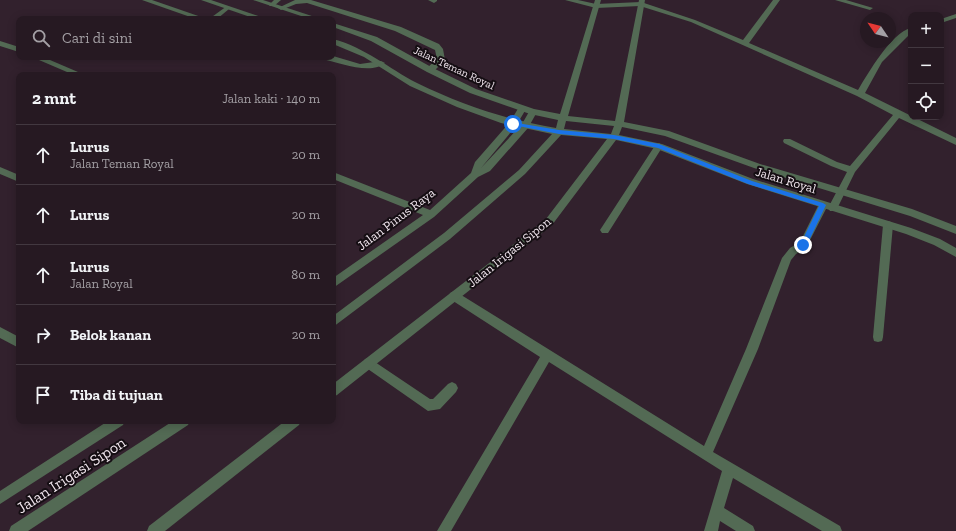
<!DOCTYPE html>
<html lang="id">
<head>
<meta charset="utf-8">
<style>
  :root { --surface:#261922; --page:#32262f; --text:#f1f3f6; --muted:#a4a0a5; --line:#423840 }
  body { margin:0; font-family:"Zilla Slab",serif; background:var(--page); color:var(--text) }
  .controls { position:absolute; right:12px; top:12px; display:grid; overflow:hidden; border-radius:8px; box-shadow:0 2px 10px #0003 }
  .controls button { width:36px; height:36px; display:grid; place-items:center; padding:0; border:0; border-bottom:1px solid var(--line); background:var(--surface); color:var(--text); font:20px sans-serif }
  .compass { position:absolute; left:860px; top:12px; width:36px; height:36px; border-radius:50%; background:var(--surface); box-shadow:0 2px 10px #0003; rotate:305deg }
  .stop { position:absolute; width:12px; height:12px; margin:-9px; border:3px solid #1a73e8; border-radius:50%; background:#fff }
  .stop.end { background:#1a73e8; border-color:#fff; box-shadow:0 1px 4px #0008 }
  .list { margin:0; padding:0; list-style:none }
  h2 { display:flex; justify-content:space-between; align-items:center; height:52px; margin:0; padding:0 16px; font-size:17px }
  h2 small { font-size:13px; font-weight:400; color:var(--muted) }
  .list li { display:grid; grid-template-columns:26px 1fr auto; gap:12px; align-items:center; box-sizing:border-box; height:60px; padding:0 16px; border-top:1px solid var(--line) }
  .list b { display:block; font-size:15px; white-space:nowrap }
  .list p { margin:0; font-size:13px; white-space:nowrap; color:var(--muted) }
  .list em { font-size:13px; font-style:normal; color:var(--muted) }
  .icon { flex:none; width:22px; height:22px; fill:none; stroke:currentColor; stroke-width:2; stroke-linecap:round; stroke-linejoin:round }
  .map { position:relative; flex:none; width:956px; height:531px; overflow:hidden }
  .search { position:absolute; background:var(--surface); box-shadow:0 2px 10px #0003; left:16px; top:16px; width:320px; height:44px; display:flex; align-items:center; gap:10px; box-sizing:border-box; padding:0 14px; border-radius:8px; color:var(--muted); font-size:15px }
  .panel { position:absolute; background:var(--surface); box-shadow:0 2px 10px #0003; left:16px; top:72px; width:320px; height:352px; border-radius:8px }
  .map>svg:first-child { display:block }
  .lines { fill:none; stroke-linecap:round; stroke-linejoin:round }
  .service { fill:#536a54; fill-rule:evenodd }
  .minor { fill:#536a54; fill-rule:evenodd }
  .tertiary { fill:#536a54; fill-rule:evenodd }
  .route { fill:#1a73e8 }
  .labels { text-anchor:middle; dominant-baseline:central; stroke-width:4; stroke-linejoin:round; paint-order:stroke }
  .far-street-label { font-size:11px; fill:#f1e6ee; stroke:#150e13 }
  .street-label { font-size:13px; fill:#f1e6ee; stroke:#150e13 }
  .near-street-label { font-size:16px; fill:#f1e6ee; stroke:#150e13 }
</style>
</head>
<body>
<div class="map">
<svg width="956" height="531" viewBox="0 0 956 531">
  <rect width="100%" height="100%" fill="#32212d"/>
  <g class="lines">
    <g class="service">
      <path d="M142 0H152L207 19H196Z"/>
      <path d="M311 0 401 27 439 44 443 49 445 60 433 72H427V68L437 59 435 50 395 31 307 3 296 4 281 10 278 8 295 0Z"/>
      <path d="M227 6 230 8 229 9 217 19H209Z"/>
      <path d="M333 56 360 64 381 61 385 63C372 75 338 63 323 59L322 57Z"/>
      <path d="M888 221 891 222 893 225 883 337 882 341 878 342 874 341 873 337 883 225 885 222Z"/>
    </g>
    <g class="minor">
      <path d="M274 0H281L274 6H270L269 5Z"/>
      <path d="M428 0H437V1L434 3Z"/>
      <path d="M565 0H578L596 4 641 2 695 20 743 40 773 0H780L749 43 858 90C869 72 891 33 911 28V33L882 62 865 93 956 138V145L899 118 855 172 836 211H830L828 208 847 172 831 166 784 143 783 141 784 139H790L837 162 850 166 893 115 857 96 691 22 640 6 596 8Z"/>
      <path d="M835 0H846L873 8 870 10Z"/>
      <path d="M956 14V18L941 23V19Z"/>
      <path d="M0 41 19 47V52L0 46Z"/>
      <path d="M32 57H43L85 75H74Z"/>
      <path d="M522 106 526 109 516 126 481 168 522 124 530 110 533 109 537 112 528 128 490 171 478 177 434 217 333 288V278L423 215 333 179V172L430 210 471 173 475 162 510 122 519 107Z"/>
      <path d="M659 143 663 146 608 233H602L600 230 602 227 656 144Z"/>
      <path d="M0 167 19 175V182L0 174Z"/>
      <path d="M823 201 828 205 806 248 796 254 791 260 758 349 713 452 840 526 842 531H822L733 478 724 508 753 526 755 531H736L720 521 718 531H704L722 471 549 362 451 531H437L540 357 450 299 449 296 450 293 454 291 458 293 704 446 746 349 782 258 790 248 800 242 820 202Z"/>
      <path d="M0 327 19 337V348L0 338Z"/>
      <path d="M369 358 430 399H433L448 384 452 382 456 384 458 388 456 392 440 409 428 411 365 367 363 363 365 359Z"/>
      <path d="M108 421H125L123 425 0 504V491Z"/>
    </g>
    <g class="tertiary">
      <path d="M201 0H211L267 19H256Z"/>
      <path d="M253 0H263L321 19H310Z"/>
      <path d="M595 0H601L568 116 615 121 639 0H645L624 122 669 131 760 164 912 209 956 226V234L910 216 754 168 665 136 622 127 619 135 662 144 753 179 911 228 940 239 956 248V257L934 245 906 234 747 184 657 149 616 140 552 225 337 395 333 397V384L546 219 607 139 561 135 525 174 450 239 333 327V316L444 233 519 170 552 134 501 123 457 107 410 86 364 57 333 44V39C366 48 388 68 417 83 462 105 507 120 556 128L558 120 530 114 470 93 427 72 371 41 333 27V23L377 37 433 68 476 89 534 109 560 114ZM566 121 614 126 611 134 564 129Z"/>
      <path d="M173 421H190L188 425 28 531H9L11 526Z"/>
      <path d="M285 421H301L299 425 165 531H147L149 526Z"/>
    </g>
  </g>
  <path class="route" d="M511 122 559 130 614 135 659 144 752 181 823 203 826 205 806 247 803 248 800 245 819 206 748 184 658 148 614 139 559 134 513 125H511Z"/>
  <g class="labels">
    <g class="far-street-label">
      <text transform="translate(454 68) rotate(25)">Jalan Teman Royal</text>
    </g>
    <g class="street-label">
      <text transform="translate(786 180) rotate(17)">Jalan Royal</text>
      <text transform="translate(396 219) rotate(-37)">Jalan Pinus Raya</text>
      <text transform="translate(509 252) rotate(-39)">Jalan Irigasi Sipon</text>
    </g>
    <g class="near-street-label">
      <text transform="translate(71 475) rotate(-33)">Jalan Irigasi Sipon</text>
    </g>
  </g>
</svg>
<div class="controls">
<button>+</button>
<button>−</button>
<button><svg class="icon" aria-label="locate" viewBox="0 0 24 24"><circle cx="12" cy="12" r="6"/><path d="M12 2v4M12 18v4M2 12h4M18 12h4"/></svg></button>
</div>
<svg class="compass" viewBox="-18 -18 36 36"><path d="M0-13l5 13h-10z" fill="#e53935"/><path d="M0 13l5-13h-10z" fill="#a4a0a5"/></svg>
<div class="stop" style="left:513px;top:124px"></div>
<div class="stop end" style="left:803px;top:245px"></div>
<div class="search"><svg class="icon" aria-label="search" viewBox="0 0 24 24"><circle cx="10" cy="10" r="6"/><path d="M15 15l6 6"/></svg>Cari di sini</div>
<section class="panel">
<h2>2 mnt<small>Jalan kaki · 140 m</small></h2>
<ul class="list">
<li><svg class="icon" aria-label="ahead" viewBox="0 0 24 24"><path d="M12 20V5M6 11l6-6 6 6"/></svg><div><b>Lurus</b><p>Jalan Teman Royal</p></div><em>20 m</em></li>
<li><svg class="icon" aria-label="ahead" viewBox="0 0 24 24"><path d="M12 20V5M6 11l6-6 6 6"/></svg><div><b>Lurus</b></div><em>20 m</em></li>
<li><svg class="icon" aria-label="ahead" viewBox="0 0 24 24"><path d="M12 20V5M6 11l6-6 6 6"/></svg><div><b>Lurus</b><p>Jalan Royal</p></div><em>80 m</em></li>
<li><svg class="icon" aria-label="right" viewBox="0 0 24 24"><path d="M7 20v-9h11M14 6l5 5-5 5"/></svg><div><b>Belok kanan</b></div><em>20 m</em></li>
<li><svg class="icon" aria-label="arrive" viewBox="0 0 24 24"><path d="M6 21V4h12l-3 4 3 4H6"/></svg><div><b>Tiba di tujuan</b></div></li>
</ul>
</section>
</div>
</body>
</html>
